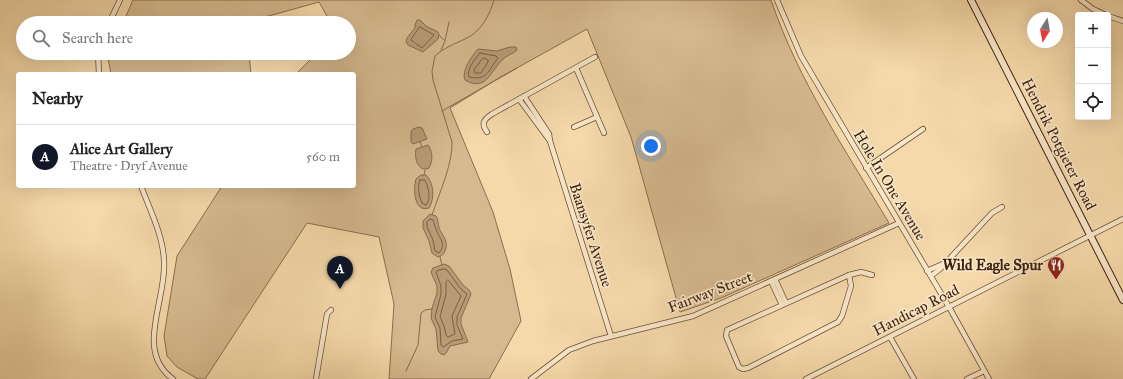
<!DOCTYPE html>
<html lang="en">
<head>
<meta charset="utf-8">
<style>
  :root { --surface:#fff; --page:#f2f2f2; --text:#222; --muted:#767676; --line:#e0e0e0; --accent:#111827 }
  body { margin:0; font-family:"IM FELL Great Primer",serif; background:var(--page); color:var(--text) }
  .controls { position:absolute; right:12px; top:12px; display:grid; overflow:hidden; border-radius:4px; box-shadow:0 4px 16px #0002 }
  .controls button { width:36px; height:36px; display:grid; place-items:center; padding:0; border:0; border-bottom:1px solid var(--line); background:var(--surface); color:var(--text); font:20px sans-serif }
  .compass { position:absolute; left:1027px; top:12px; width:36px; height:36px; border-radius:50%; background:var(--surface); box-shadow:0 4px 16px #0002; rotate:191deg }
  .you { position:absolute; left:651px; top:146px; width:14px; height:14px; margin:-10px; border:3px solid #fff; border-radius:50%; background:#1a73e8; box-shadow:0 0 0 6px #1a73e833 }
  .badge { display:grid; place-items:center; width:26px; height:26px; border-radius:50%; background:var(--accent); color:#fff; font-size:13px; font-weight:700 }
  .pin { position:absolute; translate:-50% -33px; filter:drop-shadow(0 1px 2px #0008) }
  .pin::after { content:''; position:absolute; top:21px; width:14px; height:12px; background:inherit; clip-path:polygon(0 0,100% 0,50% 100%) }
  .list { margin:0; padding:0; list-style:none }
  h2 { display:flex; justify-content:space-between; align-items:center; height:52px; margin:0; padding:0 16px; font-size:17px }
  h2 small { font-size:13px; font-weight:400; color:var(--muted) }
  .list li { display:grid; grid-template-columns:26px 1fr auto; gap:12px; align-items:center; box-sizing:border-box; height:64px; padding:0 16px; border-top:1px solid var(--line) }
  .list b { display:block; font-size:15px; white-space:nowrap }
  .list p { margin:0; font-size:13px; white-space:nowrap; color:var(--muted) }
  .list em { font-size:13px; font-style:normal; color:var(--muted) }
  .icon { flex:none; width:22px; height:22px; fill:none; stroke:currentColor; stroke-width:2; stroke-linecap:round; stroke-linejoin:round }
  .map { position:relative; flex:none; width:1123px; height:379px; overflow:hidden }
  .search { position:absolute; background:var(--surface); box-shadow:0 4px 16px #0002; left:16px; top:16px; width:340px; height:44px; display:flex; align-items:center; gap:10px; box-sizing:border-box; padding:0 14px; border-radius:22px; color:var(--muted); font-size:15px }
  .panel { position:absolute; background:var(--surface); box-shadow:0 4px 16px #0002; left:16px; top:72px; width:340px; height:116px; border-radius:4px }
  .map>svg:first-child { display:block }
  .green { fill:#d6ba8f; stroke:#8a6e4e }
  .water { fill:#b79b75; stroke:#876b4c }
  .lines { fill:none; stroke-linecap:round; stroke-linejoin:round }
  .shore { stroke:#7b5e42; stroke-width:1 }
  .stream { stroke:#876b4c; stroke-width:1 }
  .street-casing { stroke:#6c5035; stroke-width:6 }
  .secondary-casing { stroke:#3f220e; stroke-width:8 }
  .street { stroke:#f8e6c8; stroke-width:4.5 }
  .secondary { stroke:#f8e6c8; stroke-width:6 }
  .labels { text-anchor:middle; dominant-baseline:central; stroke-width:3.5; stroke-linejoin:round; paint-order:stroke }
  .street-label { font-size:15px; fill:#3f220e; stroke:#f8e6c8 }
  .poi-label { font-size:15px; font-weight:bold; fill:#3f220e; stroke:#f8e6c8; text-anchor:end }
</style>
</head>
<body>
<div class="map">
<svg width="1123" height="379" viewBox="0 0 1123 379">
  <rect width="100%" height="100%" fill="#f5d9aa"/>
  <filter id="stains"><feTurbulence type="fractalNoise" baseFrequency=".005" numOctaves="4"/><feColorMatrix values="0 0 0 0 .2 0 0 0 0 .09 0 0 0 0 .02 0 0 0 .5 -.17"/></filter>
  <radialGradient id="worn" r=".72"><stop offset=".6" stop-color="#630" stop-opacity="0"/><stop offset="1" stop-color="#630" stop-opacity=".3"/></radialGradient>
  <g class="green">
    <path d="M133 0H771C798 80 846 151 889 223L721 298 680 312 631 137 587 29 499 78 450 108 493 212 510 269 521 321 489 379H389L394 304 379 237 307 223 205 379H198L177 367 167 356 164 336 177 256 222 186H354V74H296L317 53H349V23H331L319 2 258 19 255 23H123Z"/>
    <path d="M110 53H249L251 74H111L108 58Z"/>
  </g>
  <g class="water">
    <path d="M417 20H420L426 26 438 32 439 35 438 39 423 52 408 45 406 42 407 38 415 28V25Z"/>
    <path d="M510 47H516L517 50C513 54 507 55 502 60 490 72 486 92 465 80 461 71 472 56 478 49L497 51Z"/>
    <path d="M419 127 422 128 427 139 413 144 411 142V132L413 129Z"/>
    <path d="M428 145C433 152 433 161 429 168 418 173 414 158 416 149Z"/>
    <path d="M421 175H426C434 183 435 198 429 208 414 213 413 189 416 179Z"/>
    <path d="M430 214 436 216C438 219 438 223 439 228 443 237 449 241 445 251 443 255 442 256 438 257L432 253 429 241 423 228V221Z"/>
    <path d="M444 264 449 266 463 285 469 290 471 294 461 318V324L468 342 450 346 446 353 444 355 441 354 438 351 436 329 431 318 432 308 437 293V286L431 272 433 268Z"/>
  </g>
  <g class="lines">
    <g class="shore">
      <path d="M420 27 434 35 422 48 411 40Z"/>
      <path d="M480 53 496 56 498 58C488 71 487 81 469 77 466 70 475 59 480 53Z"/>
      <path d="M484 58 488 60V62L481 73H475L474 70 482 59Z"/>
      <path d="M420 180H425C428 187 432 198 426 205L422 203C419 196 417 187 420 180Z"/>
      <path d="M430 219 433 220C434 223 435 226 436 229 439 238 447 244 439 253L435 251 433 240 427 227V222Z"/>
      <path d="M444 269 447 270 460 288 467 294 457 317V325L463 339 452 341 443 347 441 345 440 328 435 317 441 294V286L436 272 437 271Z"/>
      <path d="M448 280 461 296 452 316 455 334 448 337 446 335 444 326 440 317 446 294V282Z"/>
    </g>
    <g class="stream">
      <path d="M439 35 444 40"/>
      <path d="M441 50 445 41 449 22"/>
      <path d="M442 111 517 68"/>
      <path d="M420 142 422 147"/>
      <path d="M424 175 425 170"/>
      <path d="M432 215C439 194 453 163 452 142L433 80 432 71 435 56C443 48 455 44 465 39 481 32 489 16 494 0"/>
      <path d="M440 257 442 265"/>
      <path d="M406 371 418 345 421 313 425 310 432 309"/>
    </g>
    <g class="street-casing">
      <g id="street">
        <path d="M777 0 801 56 949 307 989 379"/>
        <path d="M1081 0 1093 9 1106 15"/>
        <path d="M1108 16 1123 21"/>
        <path d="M109 23 120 0"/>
        <path d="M98 53 99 74"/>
        <path d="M576 68 604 133"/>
        <path d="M524 96 549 134 550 141 611 336"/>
        <path d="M519 99 550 141"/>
        <path d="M574 127 597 117"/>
        <path d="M487 132C481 124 483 120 492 114L595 57"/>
        <path d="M866 168 923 129"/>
        <path d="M141 186C150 210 163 235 164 261 167 300 134 351 173 379"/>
        <path d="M927 271 945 263"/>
        <path d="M849 275 851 286 842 316 838 322 748 368 743 369 739 367 726 336 727 330Z"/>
        <path d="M849 275 861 272 872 275"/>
        <path d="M931 276 940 269 992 213 1002 207"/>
        <path d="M775 279 786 303"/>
        <path d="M771 281 782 305"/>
        <path d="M890 337 914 379"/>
        <path d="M316 379 327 314 331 310"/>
        <path d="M531 379 569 350 593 341 693 316 899 223"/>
        <path d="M806 379 1123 219"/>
        <path d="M967 379 984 371"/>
      </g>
    </g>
    <g class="secondary-casing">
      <path id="secondary" d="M971 0 1123 300"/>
    </g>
    <use href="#street" class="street"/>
    <use href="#secondary" class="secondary"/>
  </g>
  <defs>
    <g id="restaurant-pin" transform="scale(0.9)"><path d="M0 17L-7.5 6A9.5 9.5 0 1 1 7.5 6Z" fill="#8f2418" stroke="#f8e6c8"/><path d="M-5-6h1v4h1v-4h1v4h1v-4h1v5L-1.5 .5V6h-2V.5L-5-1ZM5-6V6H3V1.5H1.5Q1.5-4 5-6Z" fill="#fff"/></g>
  </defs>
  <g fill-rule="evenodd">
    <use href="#restaurant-pin" x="1056" y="265"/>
  </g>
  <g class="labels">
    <g class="street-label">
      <text transform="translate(1059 144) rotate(63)">Hendrik Potgieter Road</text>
      <text transform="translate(890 185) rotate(59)">Hole In One Avenue</text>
      <text transform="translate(591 235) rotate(72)">Baansyfer Avenue</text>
      <text transform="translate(710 292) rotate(-21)">Fairway Street</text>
      <text transform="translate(916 310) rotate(-27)">Handicap Road</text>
    </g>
    <g class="poi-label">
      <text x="1043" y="265">Wild Eagle Spur</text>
    </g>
  </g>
  <rect width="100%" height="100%" filter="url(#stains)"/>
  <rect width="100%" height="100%" fill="url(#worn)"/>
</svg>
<div class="controls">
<button>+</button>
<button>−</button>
<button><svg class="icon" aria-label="locate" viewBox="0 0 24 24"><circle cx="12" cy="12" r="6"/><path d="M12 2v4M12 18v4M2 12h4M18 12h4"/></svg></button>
</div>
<svg class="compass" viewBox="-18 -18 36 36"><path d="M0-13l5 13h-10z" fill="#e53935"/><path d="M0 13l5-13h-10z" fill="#767676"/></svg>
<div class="you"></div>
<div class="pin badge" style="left:340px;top:289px">A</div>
<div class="search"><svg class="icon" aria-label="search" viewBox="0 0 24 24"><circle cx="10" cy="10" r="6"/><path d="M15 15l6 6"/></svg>Search here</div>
<section class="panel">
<h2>Nearby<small></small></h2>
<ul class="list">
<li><span class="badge">A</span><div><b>Alice Art Gallery</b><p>Theatre · Dryf Avenue</p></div><em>560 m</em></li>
</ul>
</section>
</div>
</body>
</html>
